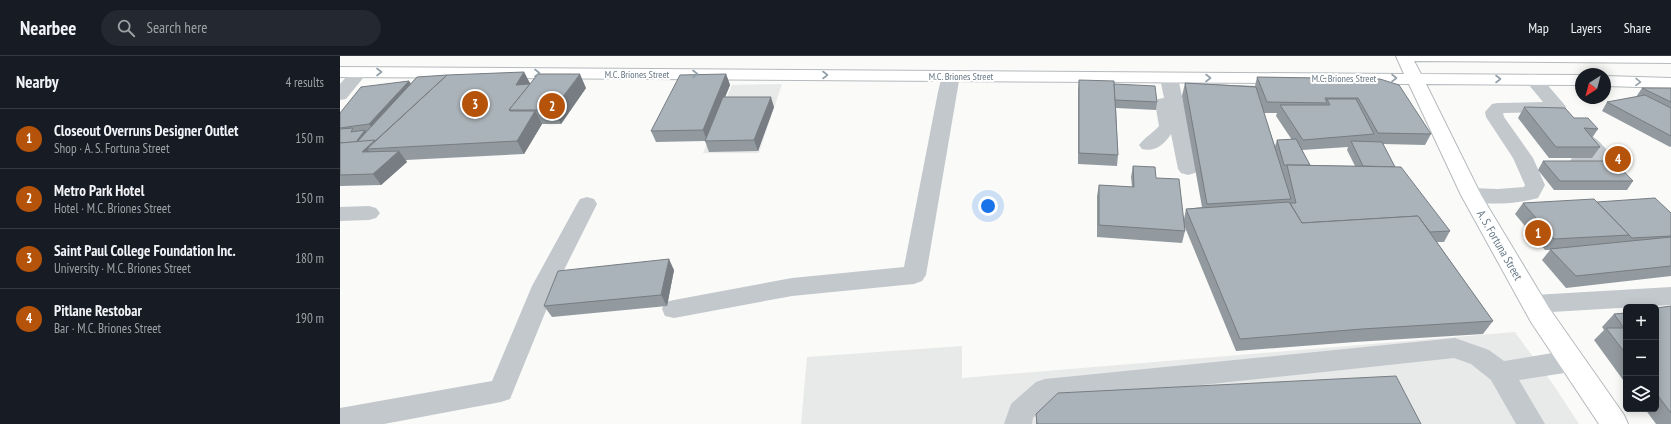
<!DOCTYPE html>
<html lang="en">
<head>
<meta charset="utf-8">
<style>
  :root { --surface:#171b24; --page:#242831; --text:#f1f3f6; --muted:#9ea1a6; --line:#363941; --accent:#b45309 }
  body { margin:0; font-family:"PT Sans Narrow",sans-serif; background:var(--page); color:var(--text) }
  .controls { position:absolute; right:12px; bottom:12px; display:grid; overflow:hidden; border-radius:6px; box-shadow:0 2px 10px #0003 }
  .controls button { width:36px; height:36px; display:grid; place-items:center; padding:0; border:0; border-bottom:1px solid var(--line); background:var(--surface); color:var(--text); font:20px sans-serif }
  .compass { position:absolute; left:1235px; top:12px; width:36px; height:36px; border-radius:50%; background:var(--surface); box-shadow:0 2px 10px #0003; rotate:216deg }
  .you { position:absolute; left:648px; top:150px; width:14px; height:14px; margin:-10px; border:3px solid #fff; border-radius:50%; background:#1a73e8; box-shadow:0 0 0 6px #1a73e833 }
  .badge { display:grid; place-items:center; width:26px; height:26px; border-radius:50%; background:var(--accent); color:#fff; font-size:13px; font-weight:700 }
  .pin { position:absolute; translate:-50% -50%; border:2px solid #fff; box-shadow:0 1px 4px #0006 }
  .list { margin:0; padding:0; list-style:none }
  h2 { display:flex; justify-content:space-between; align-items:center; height:52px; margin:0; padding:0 16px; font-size:17px }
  h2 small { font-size:13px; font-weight:400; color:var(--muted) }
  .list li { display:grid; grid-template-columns:26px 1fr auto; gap:12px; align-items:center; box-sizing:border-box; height:60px; padding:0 16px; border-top:1px solid var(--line) }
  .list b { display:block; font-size:15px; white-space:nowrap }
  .list p { margin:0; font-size:13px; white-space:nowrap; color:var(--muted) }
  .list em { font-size:13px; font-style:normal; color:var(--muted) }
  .icon { flex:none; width:22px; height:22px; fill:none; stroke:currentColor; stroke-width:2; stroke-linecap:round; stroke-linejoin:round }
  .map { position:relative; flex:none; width:1331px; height:368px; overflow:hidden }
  header { display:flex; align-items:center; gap:24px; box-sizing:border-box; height:56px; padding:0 20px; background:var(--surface); border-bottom:1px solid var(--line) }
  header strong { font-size:19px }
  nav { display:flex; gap:22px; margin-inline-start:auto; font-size:14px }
  .search { width:280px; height:36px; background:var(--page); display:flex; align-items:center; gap:10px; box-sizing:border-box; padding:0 14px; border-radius:22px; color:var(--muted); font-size:15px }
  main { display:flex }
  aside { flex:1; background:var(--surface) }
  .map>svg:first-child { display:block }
  .built { fill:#e8e9e9 }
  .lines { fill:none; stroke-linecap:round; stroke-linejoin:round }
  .major-casing { stroke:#b5babe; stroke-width:2 }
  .minor { fill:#c3c8cc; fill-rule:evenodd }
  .major { fill:#fff; fill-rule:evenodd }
  .wall { fill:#929a9f; fill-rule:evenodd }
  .shaded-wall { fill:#777d82 }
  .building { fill:#aab3b9; stroke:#777d82 }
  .oneway { stroke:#939fa8 }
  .labels { text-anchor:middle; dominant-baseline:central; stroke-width:4; stroke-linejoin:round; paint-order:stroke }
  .far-street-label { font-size:10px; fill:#657683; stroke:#fff }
  .street-label { font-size:12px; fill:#657683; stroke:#fff }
</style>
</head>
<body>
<header>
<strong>Nearbee</strong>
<div class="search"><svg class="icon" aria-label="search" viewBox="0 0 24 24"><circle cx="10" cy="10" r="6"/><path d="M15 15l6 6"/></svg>Search here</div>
<nav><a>Map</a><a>Layers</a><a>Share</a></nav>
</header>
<main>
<aside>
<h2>Nearby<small>4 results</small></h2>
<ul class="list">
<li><span class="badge">1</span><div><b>Closeout Overruns Designer Outlet</b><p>Shop · A. S. Fortuna Street</p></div><em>150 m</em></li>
<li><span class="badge">2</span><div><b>Metro Park Hotel</b><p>Hotel · M.C. Briones Street</p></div><em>150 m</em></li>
<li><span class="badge">3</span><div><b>Saint Paul College Foundation Inc.</b><p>University · M.C. Briones Street</p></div><em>180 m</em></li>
<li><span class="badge">4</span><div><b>Pitlane Restobar</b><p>Bar · M.C. Briones Street</p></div><em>190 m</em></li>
</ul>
</aside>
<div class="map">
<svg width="1331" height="368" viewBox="0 0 1331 368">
  <rect width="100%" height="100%" fill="#fafaf8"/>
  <g class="built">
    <path d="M442 28 419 97H363L392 29Z"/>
    <path d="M1175 276 1215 331 1239 368H461L467 301 622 290V322Z"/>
  </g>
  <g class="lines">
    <g class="major-casing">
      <g id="major">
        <path d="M1056 0H1331V7L1074 5 1081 18 1241 19V29L1086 28 1141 139 1209 252 1284 359 1288 368H1259L1191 266 1121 139 1069 28 0 21V11L1064 18Z"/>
        <path d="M1265 20 1331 22V32L1265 30Z"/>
      </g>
    </g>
    <g class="minor">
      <path d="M20 11 26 12 28 16 6 43 0 44V28L14 12Z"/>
      <path d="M611 14 617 15 620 19 586 219 582 225 574 228 452 240 334 262 325 260 322 253 325 246 334 244 452 222 564 211 598 36 602 19 605 15Z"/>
      <path d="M829 17 835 18 838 22 858 113 855 117 848 119 841 117 838 113 831 78C824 89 815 96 802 93L799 89C805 81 813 77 819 70L815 47 818 43 824 42 820 22 823 18Z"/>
      <path d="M1193 18 1199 19 1223 47 1226 51 1223 55 1217 56 1163 57 1164 61 1193 102 1205 129 1198 142C1176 148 1146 150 1124 144L1121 139 1124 134 1131 132 1158 133 1184 131 1185 129 1173 102 1146 61 1145 56 1152 48 1158 47 1203 46 1184 23 1187 19Z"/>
      <path d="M1245 77C1257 80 1269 96 1276 106L1273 110C1260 114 1245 114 1232 110L1229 106 1232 102 1250 100 1236 83 1238 79Z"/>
      <path d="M247 141 254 143 257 148 216 230 170 343 161 346 44 368H0V352L152 325 192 230 237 148 240 143Z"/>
      <path d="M29 150 36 152 40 157 36 162 29 164 0 165V151Z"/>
      <path d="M1331 231V249L1194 257 1186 255 1182 248 1186 241 1194 239Z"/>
      <path d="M1115 282 1149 294 1164 305 1231 294 1240 298 1244 305 1240 312 1231 316 1179 324 1205 368H1176L1151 324 1131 308 1114 302 712 345 693 362 692 368H664L671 348 696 326 705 323Z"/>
    </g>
    <use href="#major" class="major"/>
  </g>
  <g class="wall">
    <path d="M184 16 190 28 246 32 221 68H202L184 98 66 104 67 106 41 129 0 130V57L69 25 71 28Z"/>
    <path d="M386 18 390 29 385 41 434 51 418 95 369 96 365 85 316 86 311 75Z"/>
    <path d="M917 21 1040 23 1091 78 1085 89 1043 88 1055 111 1110 175 1104 186H1097L1153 265 1143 278 1015 286 896 295 844 169 845 175 842 187 757 181V140L759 129 792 131 791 121 793 110 816 122 844 163 846 153 862 151 842 40 845 27 915 30ZM924 57H937L936 60 952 84H937L935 90ZM1008 91 1007 94 1015 110 970 109 962 94Z"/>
    <path d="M739 24 774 28 817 46 816 54 776 52 778 99 777 110 738 108V34Z"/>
    <path d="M1302 32H1331V90L1330 91 1262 55 1267 46 1296 41Z"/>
    <path d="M1184 51 1258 73 1252 82 1260 91 1252 102H1209L1178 62Z"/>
    <path d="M1203 105 1293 125 1287 134H1214L1198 114Z"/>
    <path d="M1257 146 1331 157V220L1226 232 1202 204 1210 194H1205L1175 158 1183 147Z"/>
    <path d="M334 214 327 250 212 261 204 250Z"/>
    <path d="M1331 250V368H1316L1305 353H1316V252Z"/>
    <path d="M1286 257V328L1254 284 1264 274 1262 271 1274 258Z"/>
    <path d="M696 358 1081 368H696Z"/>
  </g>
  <g class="shaded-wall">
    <path d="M184 16 191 29H176Z"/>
    <path d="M240 18 246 32 221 68 213 54Z"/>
    <path d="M386 18 390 29 367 85 363 74Z"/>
    <path d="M69 25 75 33 36 77 29 68Z"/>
    <path d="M431 41 434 51 418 95 414 84Z"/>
    <path d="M195 55 202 68 184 98 177 85Z"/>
    <path d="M25 74 31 83 15 87Z"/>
    <path d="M35 84 27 93 35 103 22 96Z"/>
    <path d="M59 95 67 106 41 129 33 118Z"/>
    <path d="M329 203 334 214 327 250 321 239Z"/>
  </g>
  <g class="building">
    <path d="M184 16 176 29 190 28 169 54 170 55H195L177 85 27 93 107 19Z"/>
    <path d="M198 18H240L213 54H169Z"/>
    <path d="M386 18 363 74 311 75 340 19Z"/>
    <path d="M107 19 35 85 17 86 77 21Z"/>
    <path d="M917 21 1040 23 1059 29 1091 78 1038 77 1018 42H985L987 47 927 46Z"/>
    <path d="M739 24 774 25 778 99 739 97Z"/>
    <path d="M69 25 29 68 0 72V57L21 31Z"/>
    <path d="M845 27 916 31 951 143 867 148Z"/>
    <path d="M774 28 815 30 817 46 775 44Z"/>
    <path d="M1302 32H1331V46Z"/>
    <path d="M1305 39 1331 52V80L1267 46Z"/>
    <path d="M383 41H431L414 84 365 85Z"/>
    <path d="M987 43H1016L1034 78 963 84 940 49H990Z"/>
    <path d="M1184 51 1225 52 1234 62H1248L1258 73 1244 72 1260 91H1216Z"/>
    <path d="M13 72 11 76 25 74 16 86 0 87V73Z"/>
    <path d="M956 83 970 109H944L937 84Z"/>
    <path d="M35 84 22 96 59 95 33 118 0 119V87Z"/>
    <path d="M1011 85 1042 86 1055 111 1023 110Z"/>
    <path d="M1203 105H1274L1293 125H1220Z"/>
    <path d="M947 109 1061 111 1110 175 1090 176 1078 160 962 167 950 147H956Z"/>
    <path d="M793 110 815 111 816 122 839 123 845 175 759 169V129L794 131Z"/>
    <path d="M1315 142 1331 157V180L1292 182 1257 146Z"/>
    <path d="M1254 143 1289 179 1214 183 1183 147Z"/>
    <path d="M949 146 962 167 1078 160 1153 265 1022 273 900 283 846 153Z"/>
    <path d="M1331 181V210L1236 220 1210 193Z"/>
    <path d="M329 203 321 239 204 250 218 215Z"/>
    <path d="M1331 250V357L1316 337V252Z"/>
    <path d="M1286 257V298L1266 272H1284L1274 258Z"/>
    <path d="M1056 320 1081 368H697L696 358 718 337Z"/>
  </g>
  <defs><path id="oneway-chevron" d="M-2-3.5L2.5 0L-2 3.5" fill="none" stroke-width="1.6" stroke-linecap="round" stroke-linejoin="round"/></defs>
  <g class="oneway">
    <use href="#oneway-chevron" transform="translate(39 16)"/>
    <use href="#oneway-chevron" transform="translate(197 17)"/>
    <use href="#oneway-chevron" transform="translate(355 18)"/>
    <use href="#oneway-chevron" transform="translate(485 19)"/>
    <use href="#oneway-chevron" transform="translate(868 22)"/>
    <use href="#oneway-chevron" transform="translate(1054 22)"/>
    <use href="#oneway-chevron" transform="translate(1158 23)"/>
    <use href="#oneway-chevron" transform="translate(1298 26) rotate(1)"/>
  </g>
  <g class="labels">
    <g class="far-street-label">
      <text x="297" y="18">M.C. Briones Street</text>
      <text x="621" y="20">M.C. Briones Street</text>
      <text x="1004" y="22">M.C. Briones Street</text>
    </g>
    <g class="street-label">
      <text transform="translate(1160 189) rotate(60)">A. S. Fortuna Street</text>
    </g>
  </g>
</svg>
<div class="controls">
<button>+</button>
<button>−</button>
<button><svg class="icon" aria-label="layers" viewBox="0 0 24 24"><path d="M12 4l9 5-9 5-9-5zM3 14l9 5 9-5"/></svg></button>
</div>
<svg class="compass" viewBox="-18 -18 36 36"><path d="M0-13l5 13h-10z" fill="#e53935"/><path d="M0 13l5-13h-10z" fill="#9ea1a6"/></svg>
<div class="you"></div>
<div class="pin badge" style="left:1198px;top:177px">1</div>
<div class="pin badge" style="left:212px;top:50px">2</div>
<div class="pin badge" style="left:135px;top:48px">3</div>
<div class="pin badge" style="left:1278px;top:103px">4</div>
</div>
</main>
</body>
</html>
